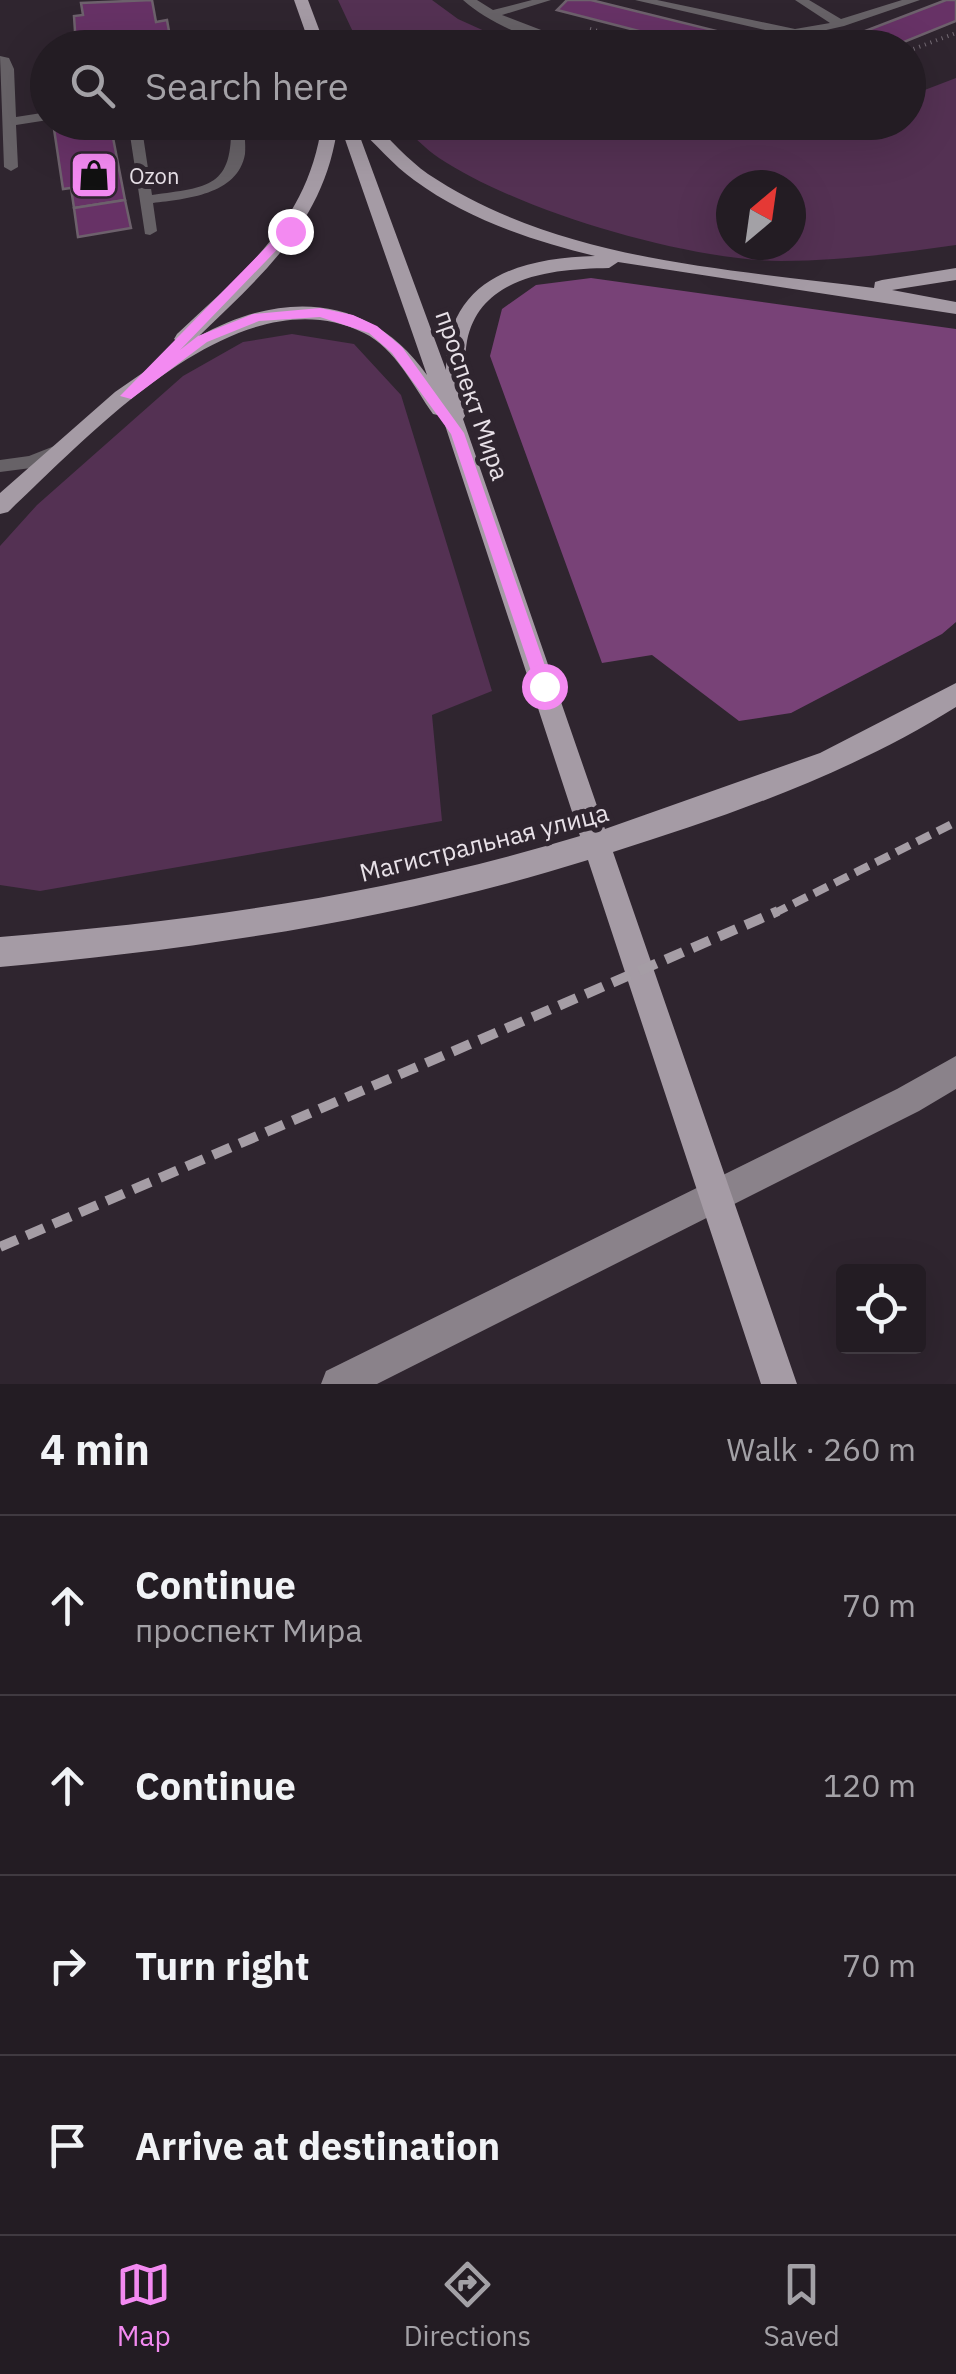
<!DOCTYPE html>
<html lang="en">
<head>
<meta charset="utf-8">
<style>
  :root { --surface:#231c23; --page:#2b252b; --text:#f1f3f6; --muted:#a3a1a6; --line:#403a41; --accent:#f38af1 }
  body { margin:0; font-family:"IBM Plex Sans",sans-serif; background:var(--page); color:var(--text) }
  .controls { position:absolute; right:30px; bottom:30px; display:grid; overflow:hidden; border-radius:10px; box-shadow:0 10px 40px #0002 }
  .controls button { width:90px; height:90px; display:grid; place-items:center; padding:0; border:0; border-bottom:2px solid var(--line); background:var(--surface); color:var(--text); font:50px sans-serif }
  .compass { position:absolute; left:716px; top:170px; width:90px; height:90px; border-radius:50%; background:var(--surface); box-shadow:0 10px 40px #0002; rotate:29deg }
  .stop { position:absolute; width:30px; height:30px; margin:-22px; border:8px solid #f38af1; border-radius:50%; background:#fff }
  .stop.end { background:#f38af1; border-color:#fff; box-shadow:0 2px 10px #0008 }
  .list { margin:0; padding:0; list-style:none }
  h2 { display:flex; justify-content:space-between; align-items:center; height:130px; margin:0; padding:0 40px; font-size:42px }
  h2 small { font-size:32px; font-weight:400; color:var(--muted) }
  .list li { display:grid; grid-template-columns:65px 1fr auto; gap:30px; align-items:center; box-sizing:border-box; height:180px; padding:0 40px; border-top:2px solid var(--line) }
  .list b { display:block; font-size:38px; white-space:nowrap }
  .list p { margin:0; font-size:32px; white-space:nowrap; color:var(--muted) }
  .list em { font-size:32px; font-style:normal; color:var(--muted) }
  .icon { flex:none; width:55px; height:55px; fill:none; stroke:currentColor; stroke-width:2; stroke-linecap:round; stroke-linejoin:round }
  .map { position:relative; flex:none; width:956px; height:1384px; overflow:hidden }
  .search { position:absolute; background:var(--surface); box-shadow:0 10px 40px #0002; left:30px; right:30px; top:30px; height:110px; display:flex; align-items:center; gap:25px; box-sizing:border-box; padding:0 35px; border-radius:55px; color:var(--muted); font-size:38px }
  .sheet { height:850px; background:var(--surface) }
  nav { display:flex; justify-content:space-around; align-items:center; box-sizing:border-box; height:140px; border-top:2px solid var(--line); background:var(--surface); font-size:28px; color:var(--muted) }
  nav a { display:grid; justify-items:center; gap:5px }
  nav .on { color:var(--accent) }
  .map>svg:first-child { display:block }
  .green { fill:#543153; fill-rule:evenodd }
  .forest { fill:#784277 }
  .building { fill:#673266; stroke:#6d616c; stroke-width:2.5 }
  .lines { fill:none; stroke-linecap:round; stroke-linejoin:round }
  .path { stroke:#746b74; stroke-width:4; stroke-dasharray:1 5; stroke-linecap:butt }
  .service { fill:#676267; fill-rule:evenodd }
  .secondary { fill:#8a828a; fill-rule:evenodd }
  .primary { fill:#a59ba5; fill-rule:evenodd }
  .rail-far1 { stroke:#a59da5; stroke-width:8; stroke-dasharray:15 8; stroke-linecap:butt }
  .rail { stroke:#a59da5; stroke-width:10; stroke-dasharray:19 10; stroke-linecap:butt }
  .route { fill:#f38af1 }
  .labels { text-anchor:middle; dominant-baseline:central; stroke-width:10; stroke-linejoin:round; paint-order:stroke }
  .far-poi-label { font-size:22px; fill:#e8e1e8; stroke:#2f252f; text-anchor:start }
  .street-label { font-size:25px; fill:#e8e1e8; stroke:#2f252f }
</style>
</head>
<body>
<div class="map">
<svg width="956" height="1384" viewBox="0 0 956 1384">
  <rect width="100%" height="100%" fill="#2f252f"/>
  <g class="green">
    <path d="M338 0H432L458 19 520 47H360Z"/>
    <path d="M956 78V245C898 253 840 261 781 261 685 260 519 211 439 158 425 149 412 134 399 123L908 122 909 96ZM791 185V245H731V185Z"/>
    <path d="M292 334 354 344 401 395 492 691 432 715 442 821 40 891 0 885V546L37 505 183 376 243 342Z"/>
  </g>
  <path class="forest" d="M591 278 956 329V622L942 634 791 713 739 721 652 655 602 663 490 356 502 309 536 285Z"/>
  <g class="building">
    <path d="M152 0 156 22 167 20 172 48 76 46 74 16 83 15 81 3Z"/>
    <path d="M567 0H591L785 48H705L557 10Z"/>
    <path d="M946 0H956V21L889 48H821Z"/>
    <path d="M94 122H110L125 200 74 208 71 188 63 189 54 129Z"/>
    <path d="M125 200 131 228 78 237 74 208Z"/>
  </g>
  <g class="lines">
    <g class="path">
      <path d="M590 29 662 48"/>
      <path d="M908 51 956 33"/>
    </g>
    <g class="service">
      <path d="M463 0H477L493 10 532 0H551L502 15 588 48C545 48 494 27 463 0Z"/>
      <path d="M635 0H657L795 29 830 23 795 0H809L841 19 902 0H920L844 26 795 37Z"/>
      <path d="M0 56 9 58 14 69 16 117 48 112V120L16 125 18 167 11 171 4 167Z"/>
      <path d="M128 122H141L152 195C209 187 233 188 231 122H244C244 133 246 144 245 154 238 195 185 199 153 203L157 231 150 235 145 234Z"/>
      <path d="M62 443 68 445V453L31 468 0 472V460L29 456Z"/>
    </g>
    <path class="secondary" d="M956 1056V1089L919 1111 377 1384H321L326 1371 897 1089Z"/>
    <g class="primary">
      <path d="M294 0H308L326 48H311Z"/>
      <path d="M322 122H338C327 219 265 272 198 337 281 290 369 293 427 375L339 122H372C390 139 408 160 428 174 559 261 722 268 874 288L875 282 882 280 956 268V280L892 290 956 302V314L618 262 609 268C554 269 480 275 467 341 463 364 467 390 467 413L463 419 605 829 820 753 956 683V707C851 773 731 815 613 852L797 1384H761L588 860C396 920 200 949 0 967V937C197 921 390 894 580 836L442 416 433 414C414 387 395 348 364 333 239 271 90 435 8 512L0 514V493L115 392 183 345 174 339 177 334C245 270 309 221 322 122ZM356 126C375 143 393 165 414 180 467 219 532 241 595 256 517 258 446 280 446 370Z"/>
    </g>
    <path class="rail-far1" d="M773 914 956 822"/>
    <path class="rail" d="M0 1247 778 911"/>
  </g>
  <path class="route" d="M285 228 295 231 180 350 198 336 253 314 320 308 353 315 377 326 402 347 464 433 552 686 550 690 544 692 536 686 451 434 392 353 369 333 320 317 259 321 207 342 131 399 120 396Z"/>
  <defs>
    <g id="shop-square" transform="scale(2.5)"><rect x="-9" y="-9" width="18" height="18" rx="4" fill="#f38af1" stroke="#2f252f"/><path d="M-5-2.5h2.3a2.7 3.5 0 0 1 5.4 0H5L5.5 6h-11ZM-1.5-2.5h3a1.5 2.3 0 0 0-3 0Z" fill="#111"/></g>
  </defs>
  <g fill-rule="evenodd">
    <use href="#shop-square" x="94" y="175"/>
  </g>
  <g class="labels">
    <g class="far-poi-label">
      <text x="129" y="175">Ozon</text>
    </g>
    <g class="street-label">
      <text transform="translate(473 395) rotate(71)">проспект Мира</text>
      <text transform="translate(484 842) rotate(-14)">Магистральная улица</text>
    </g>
  </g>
</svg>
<div class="controls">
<button><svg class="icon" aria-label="locate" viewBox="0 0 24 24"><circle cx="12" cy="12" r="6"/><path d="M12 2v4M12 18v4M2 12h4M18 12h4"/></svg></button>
</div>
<svg class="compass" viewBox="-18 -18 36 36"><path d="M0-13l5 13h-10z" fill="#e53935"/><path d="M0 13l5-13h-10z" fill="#a3a1a6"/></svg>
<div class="stop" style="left:544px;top:686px"></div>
<div class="stop end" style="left:290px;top:231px"></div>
<div class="search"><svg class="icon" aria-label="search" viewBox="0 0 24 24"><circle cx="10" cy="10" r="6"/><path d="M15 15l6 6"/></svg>Search here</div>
</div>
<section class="sheet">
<h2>4 min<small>Walk · 260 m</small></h2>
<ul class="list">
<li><svg class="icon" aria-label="ahead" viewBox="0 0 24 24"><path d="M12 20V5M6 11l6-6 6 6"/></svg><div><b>Continue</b><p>проспект Мира</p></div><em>70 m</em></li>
<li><svg class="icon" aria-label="ahead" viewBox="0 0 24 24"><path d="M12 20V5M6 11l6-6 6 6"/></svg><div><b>Continue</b></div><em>120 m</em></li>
<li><svg class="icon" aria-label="right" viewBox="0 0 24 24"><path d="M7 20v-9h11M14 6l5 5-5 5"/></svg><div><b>Turn right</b></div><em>70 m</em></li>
<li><svg class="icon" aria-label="arrive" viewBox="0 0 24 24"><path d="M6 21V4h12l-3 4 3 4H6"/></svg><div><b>Arrive at destination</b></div></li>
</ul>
</section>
<nav>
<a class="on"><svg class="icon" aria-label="map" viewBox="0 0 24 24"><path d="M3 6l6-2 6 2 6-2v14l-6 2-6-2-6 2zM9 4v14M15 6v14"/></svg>Map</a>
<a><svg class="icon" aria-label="directions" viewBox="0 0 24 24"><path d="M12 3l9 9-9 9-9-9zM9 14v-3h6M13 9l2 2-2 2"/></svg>Directions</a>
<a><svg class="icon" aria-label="saved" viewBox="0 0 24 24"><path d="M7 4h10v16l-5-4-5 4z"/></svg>Saved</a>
</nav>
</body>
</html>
